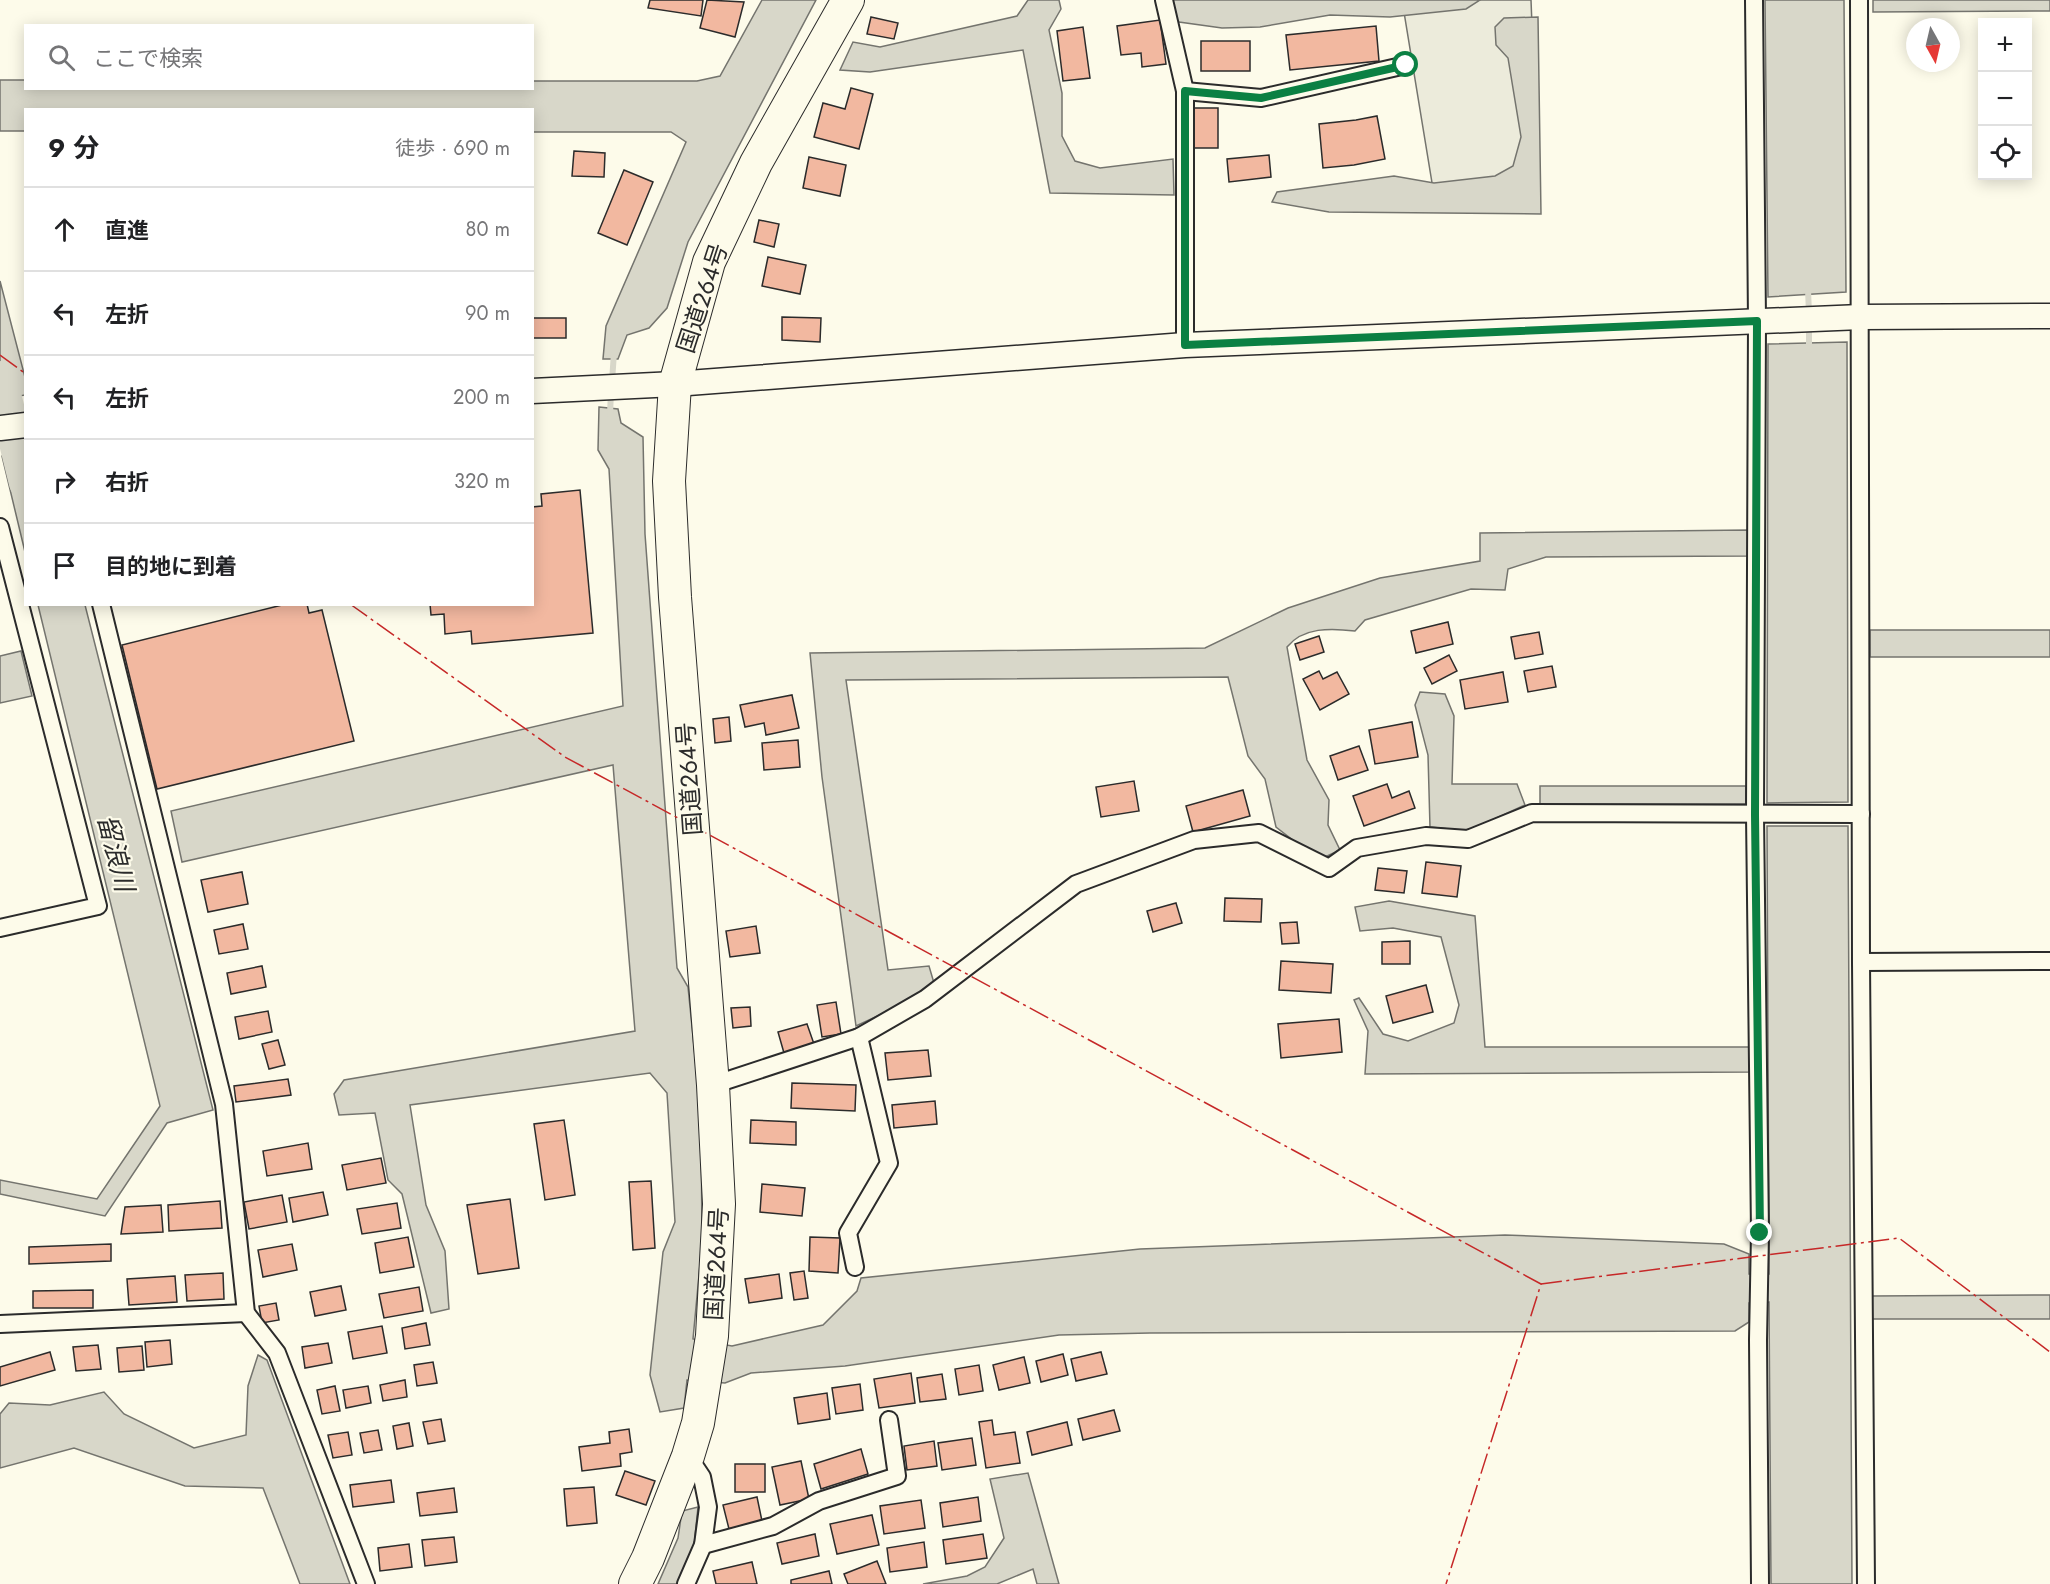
<!DOCTYPE html>
<html lang="ja">
<head>
<meta charset="utf-8">
<style>
  :root { --surface:#fff; --page:#f6f6f6; --text:#202124; --muted:#757577; --line:#e0e0e0 }
  body { margin:0; font-family:Jost,"Noto Sans JP",sans-serif; background:var(--page); color:var(--text) }
  .controls { position:absolute; right:18px; top:18px; display:grid; overflow:hidden; border-radius:0px; box-shadow:0 3px 15px #0003 }
  .controls button { width:54px; height:54px; display:grid; place-items:center; padding:0; border:0; border-bottom:2px solid var(--line); background:var(--surface); color:var(--text); font:30px sans-serif }
  .compass { position:absolute; left:1906px; top:18px; width:54px; height:54px; border-radius:50%; background:var(--surface); box-shadow:0 3px 15px #0003; rotate:172deg }
  .stop { position:absolute; width:18px; height:18px; margin:-14px; border:4px solid #0b8043; border-radius:50%; background:#fff }
  .stop.end { background:#0b8043; border-color:#fff; box-shadow:0 2px 6px #0008 }
  .list { margin:0; padding:0; list-style:none }
  h2 { display:flex; justify-content:space-between; align-items:center; height:78px; margin:0; padding:0 24px; font-size:26px }
  h2 small { font-size:20px; font-weight:400; color:var(--muted) }
  .list li { display:grid; grid-template-columns:39px 1fr auto; gap:18px; align-items:center; box-sizing:border-box; height:84px; padding:0 24px; border-top:2px solid var(--line) }
  .list b { display:block; font-size:22px; white-space:nowrap }
  .list em { font-size:20px; font-style:normal; color:var(--muted) }
  .icon { flex:none; width:33px; height:33px; fill:none; stroke:currentColor; stroke-width:2; stroke-linecap:round; stroke-linejoin:round }
  .map { position:relative; flex:none; width:2050px; height:1584px; overflow:hidden }
  .search { position:absolute; background:var(--surface); box-shadow:0 3px 15px #0003; left:24px; top:24px; width:510px; height:66px; display:flex; align-items:center; gap:15px; box-sizing:border-box; padding:0 21px; border-radius:0px; color:var(--muted); font-size:22px }
  .panel { position:absolute; background:var(--surface); box-shadow:0 3px 15px #0003; left:24px; top:108px; width:510px; height:498px; border-radius:0px }
  .map>svg:first-child { display:block }
  .green { fill:#ecebdb; stroke:#74746e; stroke-width:1.5 }
  .water { fill:#d8d7c9; stroke:#74746e; stroke-width:1.5 }
  .lines { fill:none; stroke-linecap:round; stroke-linejoin:round }
  .stream { stroke:#d8d7c9; stroke-width:6 }
  .river { stroke:#d8d7c9; stroke-width:34 }
  .building { fill:#f2b8a0; stroke:#2b2b2b; stroke-width:1.5 }
  .street-casing { stroke:#2b2b2b; stroke-width:20 }
  .secondary-casing { stroke:#2b2b2b; stroke-width:27 }
  .highway-casing { stroke:#2b2b2b; stroke-width:34 }
  .street { stroke:#fdfbea; stroke-width:16 }
  .secondary { stroke:#fdfbea; stroke-width:24 }
  .highway { stroke:#fdfbea; stroke-width:32 }
  .power { stroke:#c62828; stroke-width:1.5; stroke-dasharray:21 4.5 3 4.5; stroke-linecap:butt }
  .route { stroke:#0b8043; stroke-width:8 }
  .labels { text-anchor:middle; dominant-baseline:central; stroke-width:4.5; stroke-linejoin:round; paint-order:stroke }
  .street-label { font-size:24px; fill:#2b2b2b; stroke:#fdfbea }
  .water-label { font-size:26px; font-style:italic; fill:#2b2b2b; stroke:#fdfbea }
</style>
</head>
<body>
<div class="map">
<svg width="2050" height="1584" viewBox="0 0 2050 1584">
  <rect width="100%" height="100%" fill="#fdfbea"/>
  <path class="green" d="M1402 0H1531L1539 207H1436Z"/>
  <g class="water">
    <path d="M762 0H816L688 242 667 308 649 328 627 335 618 359H603L606 326 686 142 671 132H533L532 110H26L25 131H0V80H25L26 88H532L533 81H697L720 76Z"/>
    <path d="M1028 0H1059L1061 9 1049 30 1062 93V136L1075 161 1100 168 1173 159 1174 195 1050 193 1023 50 870 72 840 70 853 42 880 47 1017 16Z"/>
    <path d="M1172 0H1480L1466 9 1390 17 1330 15 1260 27 1222 28 1179 22 1172 14Z"/>
    <path d="M1765 0H1844L1846 292 1768 297Z"/>
    <path d="M1873 0H2050V11L1873 12Z"/>
    <path d="M1538 17 1541 214 1329 212 1272 202 1277 192 1394 176 1434 183 1495 176 1513 166 1521 137 1508 58 1496 45 1495 27 1504 18Z"/>
    <path d="M0 281 26 381 25 395 0 400Z"/>
    <path d="M1847 342 1848 802 1767 803 1768 344Z"/>
    <path d="M599 407 618 409 621 423 643 437 645 534 677 968 688 987 701 1116 702 1243 693 1339 732 1346 823 1325 857 1291 861 1278 1140 1249 1505 1235 1724 1244 1749 1254V1274H1769L1767 826H1848L1852 1584H1771L1769 1302 1749 1303V1322L1735 1331 1150 1333 1059 1335 845 1366 751 1373 725 1383 687 1380 684 1408 660 1412 650 1375 663 1252 675 1222 667 1093 650 1073 410 1105 426 1205 445 1251 449 1309 431 1313 402 1194 388 1180 375 1113 339 1115 334 1094 344 1080 635 1031 613 765 182 862 171 811 623 706 609 469 598 450Z"/>
    <path d="M25 452H26L25 552 2 456Z"/>
    <path d="M1748 530 1749 556 1546 557 1508 569 1505 590 1471 589 1365 620 1355 631C1331 628 1303 627 1287 647L1307 760 1329 800 1328 825 1340 850 1325 857 1307 851 1276 827 1265 779 1248 756 1228 677 846 680 888 970 929 966 934 983 914 999 856 1026 822 777 810 653 1205 648 1288 608 1380 578 1480 561V533Z"/>
    <path d="M38 605H85L213 1110 167 1123 105 1216 0 1194V1180L97 1199 160 1106Z"/>
    <rect x="1870" y="630" width="180" height="27"/>
    <path d="M21 651 32 696 0 703V656Z"/>
    <path d="M1420 692 1445 694 1454 716 1452 784H1517L1525 805 1468 831 1430 827 1428 755 1415 705Z"/>
    <rect x="1540" y="786" width="206" height="18"/>
    <path d="M1389 901 1475 916 1485 1047H1749L1750 1072 1365 1074 1368 1031 1354 1000 1359 998 1383 1034 1408 1041 1454 1023 1459 1005 1441 937 1393 928 1360 931 1355 907Z"/>
    <path d="M2050 1295V1319H1871V1296Z"/>
    <path d="M258 1355 267 1360 350 1584H300L263 1488 185 1486 74 1448 0 1468V1414L9 1403 50 1405 104 1392 124 1414 194 1448 246 1435 248 1386Z"/>
    <path d="M1028 1473 1059 1584H1037L1033 1569 997 1584H923L967 1576 985 1567 1004 1538 990 1479Z"/>
    <path d="M698 1507 694 1546 677 1584H658L678 1538 682 1511Z"/>
  </g>
  <g class="lines">
    <g class="stream">
      <path d="M1808 289 1809 314"/>
      <path d="M1809 325V350"/>
      <path d="M612 381 614 353"/>
      <path d="M610 414 611 392"/>
    </g>
    <path class="river" d="M0 378 26 483"/>
  </g>
  <g class="building">
    <path d="M650 0H703L701 16 648 8Z"/>
    <path d="M707 0 744 2 735 37 700 28Z"/>
    <path d="M871 17 898 23 894 39 867 34Z"/>
    <path d="M1160 20 1166 64 1142 67 1141 53 1121 55 1117 26Z"/>
    <path d="M1376 26 1379 61 1290 70 1286 35Z"/>
    <path d="M1083 27 1090 78 1063 81 1057 31Z"/>
    <rect x="1201" y="41" width="49" height="30"/>
    <path d="M851 88 873 94 859 149 814 137 823 103 845 109Z"/>
    <path d="M1194 108H1218V148H1193Z"/>
    <path d="M1377 116 1385 159 1354 165 1323 168 1319 124 1356 120Z"/>
    <path d="M574 151 605 153 604 177 572 176Z"/>
    <path d="M1269 155 1271 177 1229 182 1227 159Z"/>
    <path d="M809 157 846 165 840 196 803 188Z"/>
    <path d="M624 170 653 182 627 245 598 233Z"/>
    <path d="M759 220 779 224 774 247 754 242Z"/>
    <path d="M768 257 806 265 800 294 762 286Z"/>
    <path d="M782 317 821 318 820 342 782 340Z"/>
    <rect x="532" y="318" width="34" height="20"/>
    <path d="M580 490 593 633 472 644 471 631 445 634 444 614 431 615 430 604H532V507L542 506 541 494Z"/>
    <path d="M286 604H307L309 613 322 610 354 741 157 789 122 645Z"/>
    <path d="M1448 622 1453 644 1416 653 1411 631Z"/>
    <path d="M1539 632 1543 654 1515 659 1511 637Z"/>
    <path d="M1319 636 1324 652 1300 660 1295 644Z"/>
    <path d="M1449 655 1457 671 1432 684 1424 668Z"/>
    <path d="M1552 666 1556 687 1528 692 1524 671Z"/>
    <path d="M1319 671 1323 679 1337 672 1349 694 1320 710 1303 679Z"/>
    <path d="M1503 672 1508 702 1465 709 1460 680Z"/>
    <path d="M792 695 799 728 766 735 764 723 745 727 740 705Z"/>
    <path d="M729 717 731 741 715 743 713 719Z"/>
    <path d="M1412 722 1418 757 1375 764 1369 730Z"/>
    <path d="M798 740 800 767 764 770 762 743Z"/>
    <path d="M1359 746 1368 770 1338 780 1330 756Z"/>
    <path d="M1134 781 1139 811 1101 817 1096 787Z"/>
    <path d="M1387 784 1392 798 1409 791 1415 808 1364 826 1353 796Z"/>
    <path d="M1243 790 1250 816 1193 832 1186 806Z"/>
    <path d="M1426 862 1461 866 1457 897 1422 893Z"/>
    <path d="M1378 868 1407 871 1404 893 1375 890Z"/>
    <path d="M242 872 248 904 208 912 201 880Z"/>
    <path d="M1225 898 1262 899 1261 922 1224 921Z"/>
    <path d="M1176 903 1182 923 1153 932 1147 911Z"/>
    <path d="M1297 922 1299 943 1282 944 1280 923Z"/>
    <path d="M243 924 248 949 219 954 214 930Z"/>
    <path d="M756 926 760 953 730 957 726 931Z"/>
    <path d="M1410 941V964H1382V942Z"/>
    <path d="M1281 961 1333 964 1331 993 1279 990Z"/>
    <path d="M262 966 266 987 231 994 227 973Z"/>
    <path d="M1426 985 1433 1012 1393 1023 1386 996Z"/>
    <path d="M836 1002 841 1034 822 1037 817 1005Z"/>
    <path d="M750 1007 751 1026 733 1028 731 1008Z"/>
    <path d="M268 1011 272 1032 239 1039 235 1017Z"/>
    <path d="M1339 1019 1342 1052 1281 1058 1278 1024Z"/>
    <path d="M807 1024 814 1044 784 1053 778 1032Z"/>
    <path d="M278 1040 285 1065 269 1069 262 1044Z"/>
    <path d="M928 1050 931 1076 888 1080 885 1053Z"/>
    <path d="M288 1079 291 1095 236 1102 234 1086Z"/>
    <path d="M792 1083 856 1085 855 1111 791 1108Z"/>
    <path d="M935 1101 937 1124 894 1128 892 1105Z"/>
    <path d="M564 1120 575 1195 545 1200 534 1124Z"/>
    <path d="M751 1120 796 1122V1145L750 1143Z"/>
    <path d="M308 1143 312 1169 267 1176 263 1151Z"/>
    <path d="M381 1158 386 1183 347 1190 342 1165Z"/>
    <path d="M651 1181 655 1248 633 1250 629 1182Z"/>
    <path d="M762 1184 805 1188 802 1216 760 1212Z"/>
    <path d="M323 1192 328 1215 293 1222 289 1198Z"/>
    <path d="M282 1195 287 1222 249 1229 244 1202Z"/>
    <path d="M510 1199 519 1268 478 1274 467 1205Z"/>
    <path d="M220 1201 222 1228 169 1231 168 1205Z"/>
    <path d="M397 1203 401 1228 362 1234 357 1209Z"/>
    <path d="M161 1205 163 1232 121 1234 125 1207Z"/>
    <path d="M408 1237 414 1267 380 1273 375 1243Z"/>
    <path d="M810 1237 840 1238 838 1273 809 1271Z"/>
    <path d="M111 1244V1261L29 1264V1247Z"/>
    <path d="M292 1244 297 1270 263 1277 258 1250Z"/>
    <path d="M804 1271 808 1298 794 1300 790 1273Z"/>
    <path d="M223 1273 224 1299 187 1301 185 1275Z"/>
    <path d="M779 1274 782 1298 749 1303 745 1279Z"/>
    <path d="M175 1276 177 1302 129 1305 127 1279Z"/>
    <path d="M341 1286 346 1310 315 1316 310 1292Z"/>
    <path d="M419 1287 423 1311 384 1318 379 1294Z"/>
    <path d="M93 1290V1308H33V1291Z"/>
    <path d="M276 1303 279 1320 262 1323 259 1306Z"/>
    <path d="M426 1323 430 1345 405 1349 402 1328Z"/>
    <path d="M382 1326 387 1353 353 1359 348 1332Z"/>
    <path d="M170 1340 172 1364 147 1367 145 1342Z"/>
    <path d="M328 1343 332 1363 305 1368 302 1347Z"/>
    <path d="M98 1345 101 1369 76 1371 73 1347Z"/>
    <path d="M142 1346 144 1370 119 1372 117 1348Z"/>
    <path d="M50 1352 55 1370 0 1386V1367Z"/>
    <path d="M1101 1352 1107 1374 1076 1381 1071 1359Z"/>
    <path d="M1063 1354 1068 1375 1041 1382 1036 1361Z"/>
    <path d="M1024 1357 1030 1383 999 1390 993 1365Z"/>
    <path d="M433 1362 437 1383 417 1386 414 1365Z"/>
    <path d="M979 1365 983 1391 959 1395 955 1369Z"/>
    <path d="M911 1373 915 1403 879 1408 874 1379Z"/>
    <path d="M942 1374 946 1399 920 1402 917 1378Z"/>
    <path d="M405 1380 407 1397 383 1401 380 1385Z"/>
    <path d="M860 1384 863 1410 836 1414 832 1388Z"/>
    <path d="M335 1386 340 1411 322 1414 317 1390Z"/>
    <path d="M368 1386 371 1403 346 1408 343 1390Z"/>
    <path d="M827 1393 830 1419 798 1424 794 1398Z"/>
    <path d="M1114 1410 1120 1431 1083 1440 1078 1419Z"/>
    <path d="M441 1419 445 1441 428 1444 423 1422Z"/>
    <path d="M992 1420 994 1435 1015 1432 1020 1463 986 1468 979 1422Z"/>
    <path d="M1067 1422 1072 1445 1032 1455 1027 1432Z"/>
    <path d="M409 1423 413 1446 397 1449 393 1426Z"/>
    <path d="M629 1429 632 1452 620 1454 621 1466 582 1471 579 1447 610 1443 609 1432Z"/>
    <path d="M378 1430 382 1450 364 1453 360 1433Z"/>
    <path d="M348 1432 352 1455 333 1458 328 1435Z"/>
    <path d="M972 1438 976 1465 942 1470 938 1443Z"/>
    <path d="M934 1441 937 1466 907 1470 904 1446Z"/>
    <path d="M861 1449 868 1474 821 1489 814 1464Z"/>
    <path d="M801 1461 809 1499 780 1505 772 1467Z"/>
    <rect x="735" y="1464" width="30" height="28"/>
    <path d="M625 1471 655 1481 646 1505 616 1495Z"/>
    <path d="M391 1480 394 1502 353 1507 350 1485Z"/>
    <path d="M594 1487 597 1523 567 1526 564 1489Z"/>
    <path d="M454 1488 457 1512 420 1516 417 1493Z"/>
    <path d="M757 1497 762 1521 729 1529 723 1505Z"/>
    <path d="M978 1497 981 1521 943 1527 940 1503Z"/>
    <path d="M921 1500 925 1528 884 1534 880 1506Z"/>
    <path d="M872 1515 879 1545 837 1554 830 1524Z"/>
    <path d="M815 1534 819 1556 782 1564 777 1543Z"/>
    <path d="M983 1534 987 1558 946 1564 943 1540Z"/>
    <path d="M454 1537 457 1562 425 1566 422 1540Z"/>
    <path d="M924 1542 927 1567 890 1572 887 1548Z"/>
    <path d="M409 1544 412 1567 380 1571 378 1548Z"/>
    <path d="M877 1561 886 1584H848L844 1574Z"/>
    <path d="M752 1562 757 1584H716L713 1571Z"/>
    <path d="M829 1571 832 1584H791V1580Z"/>
  </g>
  <g class="lines">
    <g class="street-casing">
      <g id="street">
        <path d="M1164 0 1185 91V345"/>
        <path d="M1754 0 1757 321 1755 815 1760 1233 1758 1340 1760 1584"/>
        <path d="M1859 0 1861 962 1866 1584"/>
        <path d="M1185 91 1261 98 1406 65"/>
        <path d="M0 527 98 906 0 928"/>
        <path d="M101 604 224 1104 246 1313 277 1353 366 1584"/>
        <path d="M1861 962 2050 961"/>
        <path d="M713 1085 859 1037 925 999 1076 884 1194 840 1259 833 1329 868 1357 848 1426 836 1468 839 1532 813 1861 814"/>
        <path d="M855 1267 848 1233 889 1163 859 1037"/>
        <path d="M0 1324 246 1313"/>
        <path d="M703 1545 773 1526 819 1501 897 1476 889 1420"/>
        <path d="M686 1584 703 1545 708 1507 702 1477 688 1456"/>
      </g>
    </g>
    <g class="secondary-casing">
      <g id="secondary">
        <path d="M532 391 675 384 1185 345 1861 317 2050 316"/>
        <path d="M0 428 26 425"/>
      </g>
    </g>
    <g class="highway-casing">
      <path id="highway" d="M635 1584 648 1558 688 1456 698 1423 712 1336 719 1204 713 1085 675 597 669 481 675 384 709 262 756 163 848 0"/>
    </g>
    <use href="#street" class="street"/>
    <use href="#secondary" class="secondary"/>
    <use href="#highway" class="highway"/>
    <g class="power">
      <path d="M0 355 26 374"/>
      <path d="M350 604 565 757 1541 1284 1446 1584"/>
      <path d="M1541 1284 1899 1238 2050 1352"/>
    </g>
  </g>
  <g class="lines">
    <path class="route" d="M1406 65 1261 98 1185 91V345L1757 321 1755 815 1760 1233"/>
  </g>
  <g class="labels">
    <g class="street-label">
      <text transform="translate(702 298) rotate(-72)">国道264号</text>
      <text transform="translate(689 779) rotate(-94)">国道264号</text>
      <text transform="translate(716 1264) rotate(-87)">国道264号</text>
    </g>
    <g class="water-label">
      <text transform="translate(116 853) rotate(76)">留浪川</text>
    </g>
  </g>
</svg>
<div class="controls">
<button>+</button>
<button>−</button>
<button><svg class="icon" aria-label="locate" viewBox="0 0 24 24"><circle cx="12" cy="12" r="6"/><path d="M12 2v4M12 18v4M2 12h4M18 12h4"/></svg></button>
</div>
<svg class="compass" viewBox="-18 -18 36 36"><path d="M0-13l5 13h-10z" fill="#e53935"/><path d="M0 13l5-13h-10z" fill="#757577"/></svg>
<div class="stop" style="left:1406px;top:65px"></div>
<div class="stop end" style="left:1760px;top:1233px"></div>
<div class="search"><svg class="icon" aria-label="search" viewBox="0 0 24 24"><circle cx="10" cy="10" r="6"/><path d="M15 15l6 6"/></svg>ここで検索</div>
<section class="panel">
<h2>9 分<small>徒歩 · 690 m</small></h2>
<ul class="list">
<li><svg class="icon" aria-label="ahead" viewBox="0 0 24 24"><path d="M12 20V5M6 11l6-6 6 6"/></svg><div><b>直進</b></div><em>80 m</em></li>
<li><svg class="icon" aria-label="left" viewBox="0 0 24 24"><path d="M17 20v-9H6M10 6l-5 5 5 5"/></svg><div><b>左折</b></div><em>90 m</em></li>
<li><svg class="icon" aria-label="left" viewBox="0 0 24 24"><path d="M17 20v-9H6M10 6l-5 5 5 5"/></svg><div><b>左折</b></div><em>200 m</em></li>
<li><svg class="icon" aria-label="right" viewBox="0 0 24 24"><path d="M7 20v-9h11M14 6l5 5-5 5"/></svg><div><b>右折</b></div><em>320 m</em></li>
<li><svg class="icon" aria-label="arrive" viewBox="0 0 24 24"><path d="M6 21V4h12l-3 4 3 4H6"/></svg><div><b>目的地に到着</b></div></li>
</ul>
</section>
</div>
</body>
</html>
